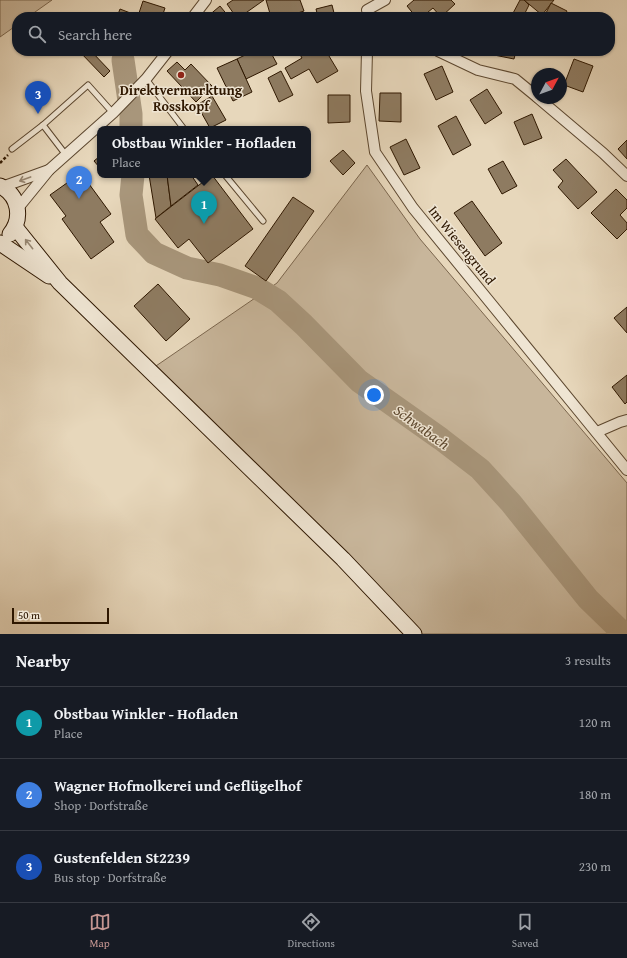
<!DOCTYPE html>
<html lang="en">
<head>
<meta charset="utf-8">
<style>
  :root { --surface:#171b24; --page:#242831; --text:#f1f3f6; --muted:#9ea1a6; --line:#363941; --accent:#c59692 }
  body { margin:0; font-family:"Gentium Book Plus",serif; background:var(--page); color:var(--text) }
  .compass { position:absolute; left:531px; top:68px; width:36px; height:36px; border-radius:50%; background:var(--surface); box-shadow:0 1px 3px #0004; rotate:49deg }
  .scale { position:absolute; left:12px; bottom:10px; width:97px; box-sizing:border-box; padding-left:4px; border:2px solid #2e1700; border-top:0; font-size:11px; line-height:14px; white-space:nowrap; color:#2e1700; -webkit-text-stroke:3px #efe5d3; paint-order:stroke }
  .you { position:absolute; left:374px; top:395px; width:14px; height:14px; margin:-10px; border:3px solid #fff; border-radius:50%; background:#1a73e8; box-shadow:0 0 0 6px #1a73e833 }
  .badge { display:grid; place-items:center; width:26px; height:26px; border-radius:50%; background:var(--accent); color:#fff; font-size:13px; font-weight:700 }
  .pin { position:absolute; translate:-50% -33px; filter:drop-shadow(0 1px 2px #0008) }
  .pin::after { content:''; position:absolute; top:21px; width:14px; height:12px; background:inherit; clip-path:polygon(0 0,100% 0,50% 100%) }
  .popup { position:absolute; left:97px; top:126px; width:214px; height:52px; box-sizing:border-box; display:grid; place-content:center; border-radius:8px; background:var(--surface); filter:drop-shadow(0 1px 3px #0005); font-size:13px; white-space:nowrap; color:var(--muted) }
  .popup b { font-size:15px; color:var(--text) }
  .popup::after { content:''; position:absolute; left:50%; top:100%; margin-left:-8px; border:8px solid transparent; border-top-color:var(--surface) }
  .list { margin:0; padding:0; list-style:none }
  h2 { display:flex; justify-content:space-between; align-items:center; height:52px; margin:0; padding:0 16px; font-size:17px }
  h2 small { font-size:13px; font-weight:400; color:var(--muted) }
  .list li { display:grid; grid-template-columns:26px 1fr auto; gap:12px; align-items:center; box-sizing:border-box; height:72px; padding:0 16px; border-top:1px solid var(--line) }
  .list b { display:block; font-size:15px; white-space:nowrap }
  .list p { margin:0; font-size:13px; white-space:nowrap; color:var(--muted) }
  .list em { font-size:13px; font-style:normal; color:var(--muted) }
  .icon { flex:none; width:22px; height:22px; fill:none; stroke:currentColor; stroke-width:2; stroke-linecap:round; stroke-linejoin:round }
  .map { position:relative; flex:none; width:627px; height:634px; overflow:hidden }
  .search { position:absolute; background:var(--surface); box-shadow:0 1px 3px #0004; left:12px; right:12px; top:12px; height:44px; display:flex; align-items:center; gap:10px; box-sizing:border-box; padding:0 14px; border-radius:16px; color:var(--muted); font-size:15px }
  .sheet { height:268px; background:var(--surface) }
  nav { display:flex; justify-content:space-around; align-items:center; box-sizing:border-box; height:56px; border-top:1px solid var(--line); background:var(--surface); font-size:11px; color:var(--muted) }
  nav a { display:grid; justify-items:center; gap:2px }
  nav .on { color:var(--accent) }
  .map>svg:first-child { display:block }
  .green { fill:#c8b69b; stroke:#7b664e }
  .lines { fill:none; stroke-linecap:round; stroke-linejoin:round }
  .river { stroke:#a8967b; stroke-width:23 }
  .building { fill:#8e7b61; stroke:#2e1700 }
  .lane-casing { stroke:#5c472f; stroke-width:7 }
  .street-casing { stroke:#5c472f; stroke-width:12 }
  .secondary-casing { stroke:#2e1700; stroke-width:17 }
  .path { stroke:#2e1700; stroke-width:2.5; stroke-dasharray:3 2; stroke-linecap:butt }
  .lane { stroke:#efe5d3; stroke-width:5 }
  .street { stroke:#efe5d3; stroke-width:10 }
  .secondary { stroke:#efe5d3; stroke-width:15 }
  .oneway { stroke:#988874 }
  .poi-dot { fill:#8f2418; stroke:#efe5d3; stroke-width:1.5 }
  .labels { text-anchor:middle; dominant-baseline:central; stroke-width:3; stroke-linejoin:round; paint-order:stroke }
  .poi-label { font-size:14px; font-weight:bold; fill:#2e1700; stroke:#efe5d3 }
  .street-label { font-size:14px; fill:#2e1700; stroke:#efe5d3 }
  .water-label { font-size:15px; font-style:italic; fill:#5f4a31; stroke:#efe5d3 }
</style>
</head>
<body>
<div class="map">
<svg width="627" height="634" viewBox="0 0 627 634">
  <rect width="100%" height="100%" fill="#e7d7bb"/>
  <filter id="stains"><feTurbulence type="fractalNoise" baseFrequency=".005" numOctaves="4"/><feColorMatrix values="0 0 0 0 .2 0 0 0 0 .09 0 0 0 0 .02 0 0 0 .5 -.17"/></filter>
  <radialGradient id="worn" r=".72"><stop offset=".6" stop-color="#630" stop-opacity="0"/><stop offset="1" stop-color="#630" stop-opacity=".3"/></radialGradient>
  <g class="green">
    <path d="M0 0H52L28 17H17V25L0 37Z"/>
    <path d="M367 165 420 239 627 483V634H414L153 368 277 283Z"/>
  </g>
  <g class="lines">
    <g class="river">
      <path d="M123 60 131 114V129"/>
      <path d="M133 175 131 195 137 235 154 253 187 268 220 275 257 288 278 301 304 325 359 381 441 439 480 469 511 503 588 599 624 634"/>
    </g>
  </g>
  <g class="building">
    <path d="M233 0H264L240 17H236L227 4Z"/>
    <path d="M266 0H300L304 11 285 17H271Z"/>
    <path d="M414 0H451L455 4 441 17 433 8 422 17H416L407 6Z"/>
    <path d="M520 0H524L529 5 523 17H511Z"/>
    <path d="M524 0H554L542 15Z"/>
    <path d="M143 1 165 8 162 17H117L120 9 138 16Z"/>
    <path d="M551 3 567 11 564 17H544Z"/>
    <path d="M332 5 335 17H318L316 9Z"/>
    <path d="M220 6 229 17H207Z"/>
    <path d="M79 51H91L110 71 104 77Z"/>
    <path d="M253 51H270L277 64 246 79 237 59Z"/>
    <path d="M298 51H326L338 71 317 83 309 69 291 79 285 68 302 58Z"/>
    <path d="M495 51H516L514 59 494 55Z"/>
    <path d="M237 59 252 92 233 101 217 68Z"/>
    <path d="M574 59 593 66 583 92 564 85Z"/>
    <path d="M177 62 185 70 191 64 212 86 196 102 167 71Z"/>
    <path d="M442 66 453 92 436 100 424 74Z"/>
    <path d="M281 71 293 95 279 102 268 78Z"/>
    <path d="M487 89 502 113 485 124 470 100Z"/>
    <path d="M380 93H401V122L379 121Z"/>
    <path d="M328 95H350V122L328 123Z"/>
    <path d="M212 96 226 120 210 128 197 105Z"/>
    <path d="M532 114 542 138 524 145 514 122Z"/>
    <path d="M456 116 471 145 453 155 438 126Z"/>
    <path d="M164 127 168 129H151V128Z"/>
    <path d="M406 139 420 168 404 175 390 147Z"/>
    <path d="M627 140V159L618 149Z"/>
    <path d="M343 150 355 163 343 175 330 161Z"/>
    <path d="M100 156V168L94 161Z"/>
    <path d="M566 159 597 192 578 209 558 187 563 181 553 170Z"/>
    <path d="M503 161 517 186 502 194 488 169Z"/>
    <path d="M81 173 111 214 100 222 114 242 91 259 62 219 66 216 50 195Z"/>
    <path d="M149 175H167L171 206 156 218Z"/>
    <path d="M167 175H191L198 185 171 206Z"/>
    <path d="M212 175 253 229 208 263 189 239 178 248 155 219Z"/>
    <path d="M616 189 627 200V208L620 215 627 223V229L617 239 591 213Z"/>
    <path d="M293 197 314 211 266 281 245 266Z"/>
    <path d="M472 201 502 243 485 256 454 213Z"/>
    <path d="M158 284 190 319 166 341 134 306Z"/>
    <path d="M627 307V333L614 318Z"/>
    <path d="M627 375V402L625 404 612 387Z"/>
  </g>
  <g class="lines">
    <g class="lane-casing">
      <g id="lane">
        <path d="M146 79 184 129"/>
        <path d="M43 125 66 155"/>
        <path d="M12 149 43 125 88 85 113 113"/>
        <path d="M225 175 263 221"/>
      </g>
    </g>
    <g class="street-casing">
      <g id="street">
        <path d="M367 10 385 0"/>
        <path d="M193 17 206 0"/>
        <path d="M367 51 366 91 375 152 413 208 627 470"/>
        <path d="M438 51 478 70 515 79 537 97"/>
        <path d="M538 98 603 153 627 176"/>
        <path d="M2 187 49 170"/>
        <path d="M18 208 49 170 113 113 146 79 168 51"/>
        <path d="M597 432 620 422 627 420"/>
      </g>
    </g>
    <g class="secondary-casing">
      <g id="secondary">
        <path d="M0 186C19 195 23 218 10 234"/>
        <path d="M15 227 60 283 343 559 414 634"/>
        <path d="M0 243 49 276"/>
      </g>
    </g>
    <path class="path" d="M0 163 8 155"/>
    <use href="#lane" class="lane"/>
    <use href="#street" class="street"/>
    <use href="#secondary" class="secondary"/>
  </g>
  <defs><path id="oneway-shaft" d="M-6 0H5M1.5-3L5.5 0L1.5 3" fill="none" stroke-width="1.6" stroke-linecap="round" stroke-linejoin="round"/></defs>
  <g class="oneway">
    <use href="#oneway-shaft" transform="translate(25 179) rotate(160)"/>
    <use href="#oneway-shaft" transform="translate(29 244) rotate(-128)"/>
  </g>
  <circle class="poi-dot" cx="181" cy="75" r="4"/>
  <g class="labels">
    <g class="poi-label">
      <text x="181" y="90">Direktvermarktung<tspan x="181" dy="16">Rosskopf</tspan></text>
    </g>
    <g class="street-label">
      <text transform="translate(462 245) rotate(51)">Im Wiesengrund</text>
    </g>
    <g class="water-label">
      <text transform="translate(422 427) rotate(36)">Schwabach</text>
    </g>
  </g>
  <rect width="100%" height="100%" filter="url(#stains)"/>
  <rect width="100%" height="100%" fill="url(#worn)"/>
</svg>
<svg class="compass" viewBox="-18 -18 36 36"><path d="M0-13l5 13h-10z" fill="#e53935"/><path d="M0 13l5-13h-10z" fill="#9ea1a6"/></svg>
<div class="scale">50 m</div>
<div class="you"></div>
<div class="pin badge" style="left:204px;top:224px;background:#0f9aa8">1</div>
<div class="popup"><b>Obstbau Winkler - Hofladen</b>Place</div>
<div class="pin badge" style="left:79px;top:199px;background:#3f7fe0">2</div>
<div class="pin badge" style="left:38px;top:114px;background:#1a4fb4">3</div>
<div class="search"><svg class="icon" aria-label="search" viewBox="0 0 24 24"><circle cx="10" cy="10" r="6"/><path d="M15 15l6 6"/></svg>Search here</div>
</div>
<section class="sheet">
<h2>Nearby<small>3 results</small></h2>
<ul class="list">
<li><span class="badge" style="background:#0f9aa8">1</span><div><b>Obstbau Winkler - Hofladen</b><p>Place</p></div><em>120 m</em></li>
<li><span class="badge" style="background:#3f7fe0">2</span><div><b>Wagner Hofmolkerei und Geflügelhof</b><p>Shop · Dorfstraße</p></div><em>180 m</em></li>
<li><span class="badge" style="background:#1a4fb4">3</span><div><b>Gustenfelden St2239</b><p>Bus stop · Dorfstraße</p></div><em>230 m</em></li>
</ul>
</section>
<nav>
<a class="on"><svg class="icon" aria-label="map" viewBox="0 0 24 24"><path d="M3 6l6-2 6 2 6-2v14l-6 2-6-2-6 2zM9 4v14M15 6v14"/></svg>Map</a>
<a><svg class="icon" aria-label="directions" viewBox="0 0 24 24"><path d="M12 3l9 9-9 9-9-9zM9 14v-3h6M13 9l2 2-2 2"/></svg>Directions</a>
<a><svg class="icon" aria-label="saved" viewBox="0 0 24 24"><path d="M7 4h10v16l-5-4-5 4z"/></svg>Saved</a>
</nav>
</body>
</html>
